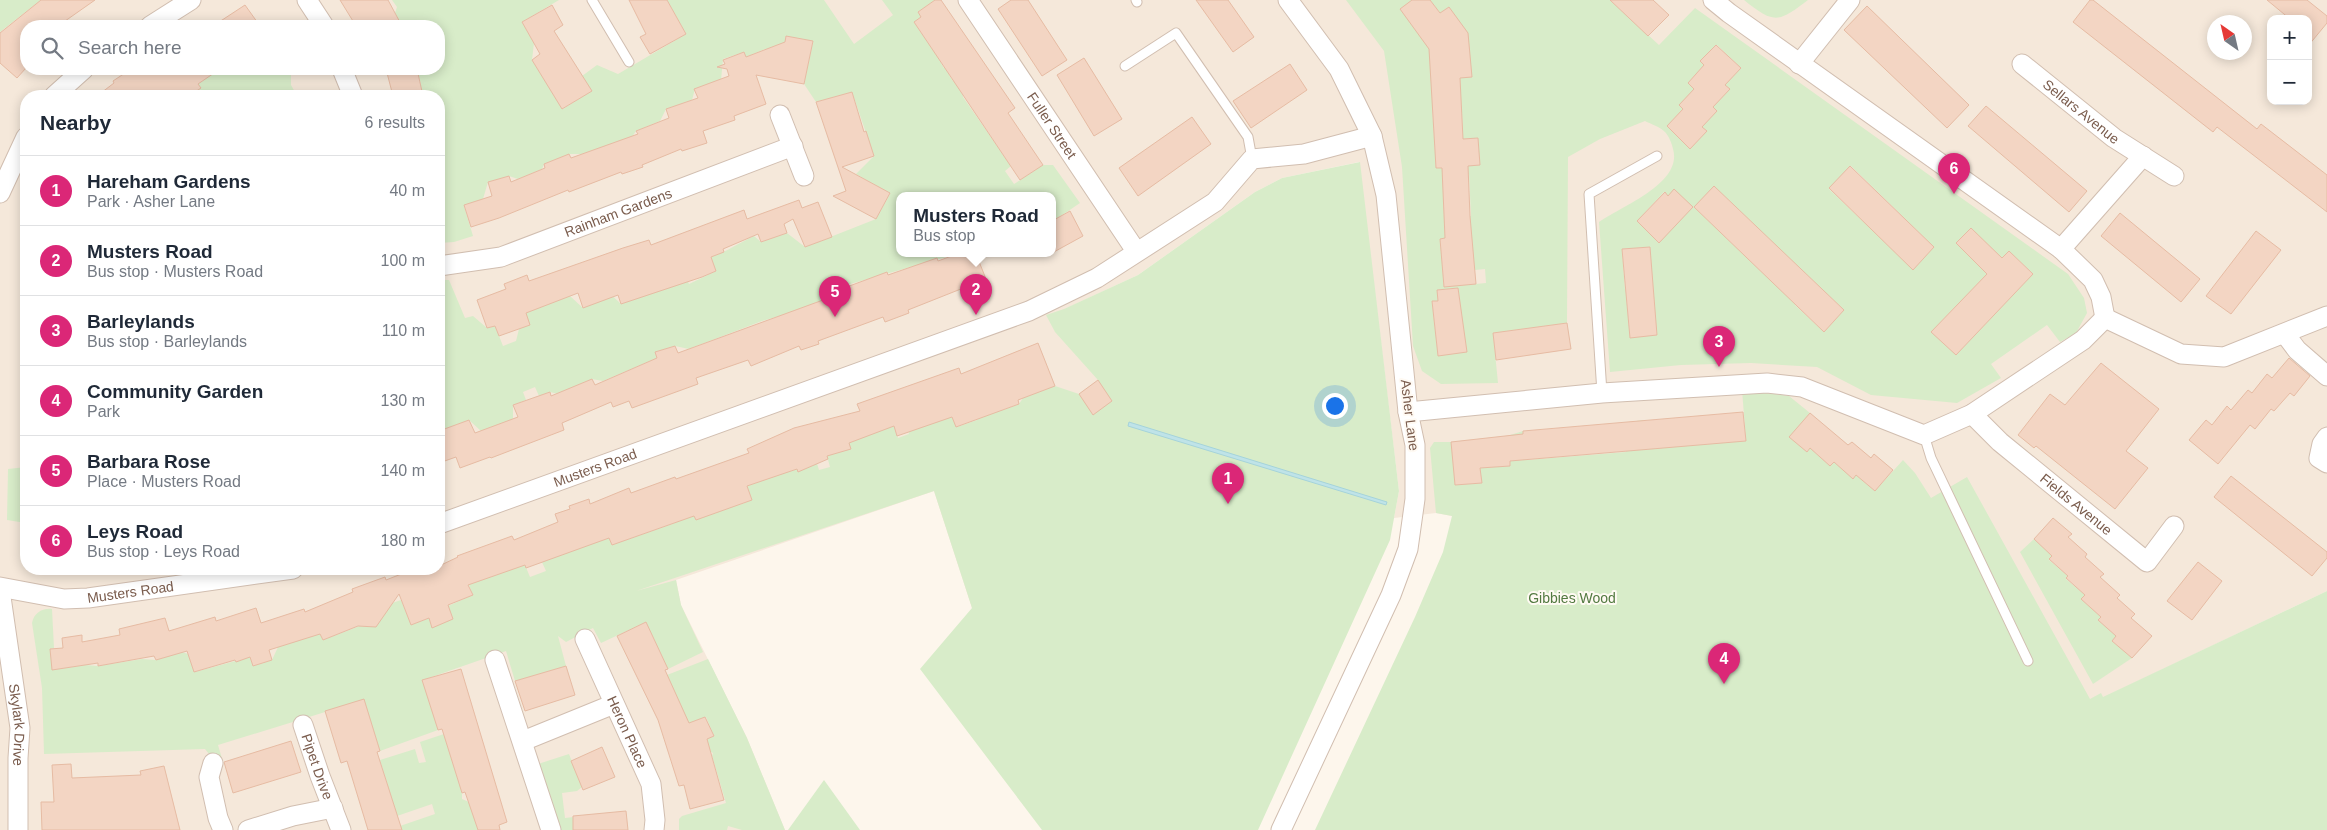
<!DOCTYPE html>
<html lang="en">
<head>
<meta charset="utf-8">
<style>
  :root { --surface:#fff; --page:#f2f2f3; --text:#1f2937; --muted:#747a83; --line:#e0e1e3; --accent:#db2777 }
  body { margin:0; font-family:Arial,sans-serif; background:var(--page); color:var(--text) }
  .controls { position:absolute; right:15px; top:15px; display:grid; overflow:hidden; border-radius:10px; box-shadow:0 2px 12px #0003 }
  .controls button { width:45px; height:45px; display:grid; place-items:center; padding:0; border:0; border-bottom:1px solid var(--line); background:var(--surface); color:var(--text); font:25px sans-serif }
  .compass { position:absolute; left:2207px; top:15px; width:45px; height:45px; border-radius:50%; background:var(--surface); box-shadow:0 2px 12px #0003; rotate:326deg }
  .you { position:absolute; left:1334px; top:405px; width:18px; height:18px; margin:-12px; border:4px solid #fff; border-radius:50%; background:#1a73e8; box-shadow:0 0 0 8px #1a73e833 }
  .badge { display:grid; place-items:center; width:32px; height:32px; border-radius:50%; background:var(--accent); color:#fff; font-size:16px; font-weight:700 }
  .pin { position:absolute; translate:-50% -41px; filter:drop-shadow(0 1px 2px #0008) }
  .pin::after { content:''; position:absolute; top:26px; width:18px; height:15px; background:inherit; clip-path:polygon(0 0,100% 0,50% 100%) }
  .popup { position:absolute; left:896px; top:192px; width:160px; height:65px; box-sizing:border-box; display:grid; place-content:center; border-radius:10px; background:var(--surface); filter:drop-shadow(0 1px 4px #0005); font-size:16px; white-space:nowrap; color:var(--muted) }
  .popup b { font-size:19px; color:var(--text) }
  .popup::after { content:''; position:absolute; left:50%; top:100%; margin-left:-10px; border:10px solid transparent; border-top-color:var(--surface) }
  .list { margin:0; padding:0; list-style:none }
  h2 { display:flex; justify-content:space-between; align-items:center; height:65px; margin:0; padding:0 20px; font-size:21px }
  h2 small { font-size:16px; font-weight:400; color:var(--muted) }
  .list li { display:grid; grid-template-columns:32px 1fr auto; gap:15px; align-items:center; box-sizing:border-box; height:70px; padding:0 20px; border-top:1px solid var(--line) }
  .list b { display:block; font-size:19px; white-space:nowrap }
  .list p { margin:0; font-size:16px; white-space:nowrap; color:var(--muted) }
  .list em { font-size:16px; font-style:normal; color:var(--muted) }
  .icon { flex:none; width:28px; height:28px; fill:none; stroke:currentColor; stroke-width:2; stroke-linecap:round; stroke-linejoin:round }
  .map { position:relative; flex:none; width:2327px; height:830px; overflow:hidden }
  .search { position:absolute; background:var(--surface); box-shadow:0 2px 12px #0003; left:20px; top:20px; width:425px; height:55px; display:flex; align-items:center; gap:12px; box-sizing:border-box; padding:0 18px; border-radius:20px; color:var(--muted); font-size:19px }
  .panel { position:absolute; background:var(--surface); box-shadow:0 2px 12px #0003; left:20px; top:90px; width:425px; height:485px; border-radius:20px }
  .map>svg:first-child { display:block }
  .residential { fill:#f5e8da; fill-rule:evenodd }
  .green { fill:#d8ecc9; fill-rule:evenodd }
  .water { fill:#bfe3e8; stroke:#a5d3da }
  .building { fill:#f3d5c3; stroke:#e6bba3 }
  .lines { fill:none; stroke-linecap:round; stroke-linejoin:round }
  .service-casing { stroke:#d1beb0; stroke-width:11 }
  .minor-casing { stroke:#d1beb0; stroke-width:21 }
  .service { stroke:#fff; stroke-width:9 }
  .minor { stroke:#fff; stroke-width:19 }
  .labels { text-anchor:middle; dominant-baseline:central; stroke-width:4; stroke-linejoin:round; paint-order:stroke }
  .street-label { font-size:14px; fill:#7a5c4d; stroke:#fffaf3 }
  .park-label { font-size:14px; fill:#537a41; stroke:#fffaf3 }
</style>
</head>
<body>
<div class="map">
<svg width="2327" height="830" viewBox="0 0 2327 830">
  <rect width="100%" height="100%" fill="#fdf6ec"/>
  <path class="residential" d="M0 0H2327V591L2092 703 1931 499 1452 516 1436 513 1394 518 1399 491 1359 162 1282 178 1255 192 1138 275 1065 309 1136 412 972 608 934 491 676 580 681 605 747 738 785 830H0ZM2271 19H2308V101H2271ZM2214 22H2244V52H2214ZM26 26H439V69H26ZM26 96H439V569H26ZM900 196H1052V254H900Z"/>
  <g class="green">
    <path d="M0 0H46L37 3 0 32Z"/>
    <path d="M392 0H559L522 22 534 43 532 60 563 109 591 91 582 76 597 65 618 74 686 34 667 0H824L854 44 893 15 882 0H935L918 12 921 17 914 22 922 34 948 58 941 63 944 68 953 63 957 69 949 75 953 81 961 77 963 97 1011 166 1005 171 1014 184 1043 165H1053L1080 203 1055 220 1052 214V196H900V254H957L843 286 825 303 762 321 689 349 675 346 655 352 657 358 603 381 592 379 558 394 550 392 539 396 535 387 523 392 526 400 513 405V419L481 431 469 420 445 429 439 437V280H449L465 318 473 316 487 328 495 326 503 346 516 341 524 309 538 304 544 306 570 296 583 308 596 303 592 292 604 288 621 304 687 279 689 284 716 271 711 257C726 252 739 243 754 236L761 242 787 233 805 247 876 219 890 194 856 174 874 156 852 92 816 102 804 84 813 42 786 36 777 79 765 49 746 57 744 52 723 59 721 80 695 89 692 100 666 109 660 121 636 131 632 137 582 154H569L544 164 542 169 518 179 509 176 488 182 483 199 464 206 473 236 454 242 439 243V181H442L443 165 439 164V126L443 125 441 111H439V96H415L413 87 421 85 417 69H439V26H402L395 13 397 7Z"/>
    <path d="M1346 0H1412L1424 43 1449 7 1440 13 1430 0H1610L1659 45 1695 8 2068 274 2084 298 2087 313 2076 333 2060 342 2047 325 1991 364 2001 378 1957 403 1871 395 1817 367 1751 363 1681 365 1610 372 1599 222C1622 206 1683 183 1673 149 1672 144 1669 136 1665 132 1660 127 1651 124 1645 121L1600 139 1568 157 1567 323 1493 333 1498 383 1441 384 1422 371 1413 346 1402 167 1384 51ZM1717 45 1741 68 1725 85 1730 89 1713 107 1717 111 1702 127 1707 131 1691 148 1667 126 1683 109 1694 89 1688 83 1704 65 1701 61ZM1452 106 1453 112H1462L1463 139 1478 138 1479 165 1436 168 1432 107ZM1851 166 1934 247 1913 269 1829 189ZM1469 174 1471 216 1444 217 1443 175ZM1714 187 1844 310 1824 332 1795 305 1797 302 1786 295 1694 207ZM1664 192 1668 196 1659 242 1637 221ZM1448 238 1475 270 1485 269 1486 283 1444 287 1440 239ZM1649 247 1657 335 1630 338 1627 302 1632 290H1625L1622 249ZM2009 251 2033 274 1956 355 1932 331ZM1458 288 1466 352 1438 355 1432 302 1438 301 1437 290Z"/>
    <path d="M1744 0H1808C1778 23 1774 24 1744 0Z"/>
    <path d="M217 69H291V85L297 96H189L201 88 198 84Z"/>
    <path d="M1360 162 1399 491 1390 540 1258 830H1042L920 669 972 608 934 491 636 591 676 580 681 605 703 652 668 669 646 622 601 643 593 628 566 642 558 636 566 666 515 681 506 651 423 680 438 730 380 751 364 700 218 745 223 762 217 764 205 749 44 754 42 688 32 623C34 613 42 608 52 609L54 648 50 649 53 670 85 665 98 666 142 659 156 660 182 652 188 654 195 672 250 657 253 666 272 660 278 647 319 631 323 640 365 624 368 627 377 625 375 609 401 600 411 625 429 618 433 627 453 619 448 606 473 595 468 583 525 565 530 577 546 571 541 560 603 540 609 538 612 545 672 524 733 488 739 505 752 500 747 486 769 478 765 467 792 458 798 471 813 451 819 470 830 467 827 456 849 442 894 425 898 438 909 434 905 420 952 417 957 427 977 420 981 413 1001 405 1003 410 1019 404 1023 398 1055 386 1079 394 1098 380 1055 332 1046 315 1064 309 1138 275 1255 192 1282 178Z"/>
    <path d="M1742 390 1789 396 1810 413 1790 437 1807 452 1810 448 1830 466 1834 462 1853 478 1856 475 1875 491 1903 460 1915 473 1931 498 1967 477 2090 699 2101 693 2103 697 2327 591V830H1315L1415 617 1443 552 1452 516 1436 513 1430 448 1434 442H1451L1455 485 1481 483 1480 468 1510 466 1507 436 1523 431 1526 460 1626 452 1624 423 1643 420 1645 448 1746 440Z"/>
    <path d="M26 467V523L7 520 8 469Z"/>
    <path d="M2034 539 2052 556 2049 560 2068 576 2066 579 2085 595 2081 599 2101 617 2098 620 2116 636 2112 641 2132 658 2093 684 2020 552Z"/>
    <path d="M708 659 747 738 785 830H742L728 826 727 830H679V819L682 816 726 803 712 756 713 753 702 747 700 742 714 736 706 717 687 724 667 675Z"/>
    <path d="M444 734 462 793V799L469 802 478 830H402L400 826 435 814 432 804 397 816 380 760 415 749 419 763 426 762 420 742Z"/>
    <path d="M569 754 582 787 577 791 562 793 565 818 591 815 595 830H559L538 764Z"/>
    <path d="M824 780 860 830H788Z"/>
  </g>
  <path class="water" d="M1129 422 1387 502 1386 505 1128 426Z"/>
  <g class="building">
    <path d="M41 0H95L58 26H26V68L17 78 0 63V33Z"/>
    <path d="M340 0H388L402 26H356Z"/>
    <path d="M629 0H667L686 34 650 54 640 37 646 34Z"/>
    <path d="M935 0H941L1015 108 1008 113 1043 165 1020 180 914 22 921 17 918 12Z"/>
    <path d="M1011 0H1028L1067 60 1042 76 998 9Z"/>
    <path d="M1196 0H1228L1254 37 1233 52Z"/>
    <path d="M1412 0H1430L1440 13 1449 7 1468 33 1472 77 1460 78 1463 139 1478 138 1480 165 1468 166 1470 216 1476 284 1444 287 1440 239 1445 238 1442 168H1436L1429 49 1400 9Z"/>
    <path d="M1610 0H1653L1669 15 1648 36Z"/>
    <path d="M2090 0H2093L2257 129 2261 124 2327 175V212L2217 127 2213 132 2073 22Z"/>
    <path d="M2267 0H2307L2327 16V23L2308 46V19H2290Z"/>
    <path d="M245 5 260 26H213Z"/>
    <path d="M552 5 563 25 554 31 592 91 562 109 532 60 540 54 522 22Z"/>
    <path d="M1867 6 1969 105 1947 128 1844 30Z"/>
    <path d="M786 36 813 41 804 84 756 75 766 104 734 116 735 120 703 131 707 143 682 151 681 149 642 165 643 167 622 174 621 172 569 192 568 190 499 218 471 227 464 205 492 196 488 182 509 176 511 182 545 168 544 164 569 154 571 158 638 134 636 131 669 118 666 109 698 98 694 89 729 76 727 69 717 67 725 64 723 60 744 52 746 57 785 42Z"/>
    <path d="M1716 45 1741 68 1725 85 1730 89 1713 107 1717 111 1702 127 1707 131 1690 149 1667 126 1683 109 1679 105 1694 89 1688 83 1704 65 1700 61Z"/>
    <path d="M1084 58 1122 119 1094 136 1057 75Z"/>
    <path d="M1290 64 1307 90 1251 128 1233 101Z"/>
    <path d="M131 69H220L198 84 201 88 189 96H97L114 83 113 81Z"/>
    <path d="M386 69H417L423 96H393Z"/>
    <path d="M852 92 864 132 866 131 874 156 842 167 890 193 876 219 833 196 846 191 816 102Z"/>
    <path d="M1986 106 2087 191 2069 212 1968 126Z"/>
    <path d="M1192 117 1211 144 1138 196 1119 168Z"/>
    <path d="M1850 166 1934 247 1913 270 1829 188Z"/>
    <path d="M1714 186 1844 310 1824 332 1694 207Z"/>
    <path d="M1674 189 1693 207 1659 243 1637 221 1665 192 1668 196Z"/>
    <path d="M799 200 802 208 818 202 832 237 805 247 793 219 784 224 787 233 761 242 758 234 723 249 724 252 711 257 716 271 702 277 621 304 618 295 583 308 578 293 526 313 530 325 499 336 495 326 487 328 477 300 506 289 504 284 527 275 529 281 623 248 649 240 651 245 744 210 747 219Z"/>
    <path d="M1070 211 1083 236 1052 253V221Z"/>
    <path d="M2120 213 2200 279 2181 302 2101 236Z"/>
    <path d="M1971 228 2002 258 2009 251 2033 274 1956 355 1931 332 1987 274 1956 243Z"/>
    <path d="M2256 231 2281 250 2231 314 2206 296Z"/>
    <path d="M1650 247 1657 335 1630 338 1622 249Z"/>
    <path d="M957 254H976L986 279 908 310 909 313 885 322 883 317 818 341 819 344 801 350 799 346 751 366 748 360 696 378 698 384 632 408 629 401 613 407 611 402 562 423 564 430 491 458 490 457 460 468 456 457 439 463V431L469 420 475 433 518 417 513 405 550 392 551 396 592 379 595 385 657 358 655 352 675 346 678 353 823 300 821 294 843 286 844 288 887 272 888 275 937 258 938 261Z"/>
    <path d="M1458 288 1467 352 1438 356 1432 301H1438L1437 290Z"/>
    <path d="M1567 323 1571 349 1496 360 1493 333Z"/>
    <path d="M1038 343 1055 386 1018 400 1019 404 956 427 952 417 897 436 894 426 849 443 851 449 827 456 828 459 798 472 797 469 747 486 752 500 696 520 694 516 612 545 609 538 526 568 525 565 468 585 473 595 448 605 453 619 432 628 429 618 411 625 399 594 376 627 358 626 323 640 320 634 269 650 272 660 253 666 250 657 236 662 235 660 194 672 187 651 156 660 154 656 98 666V663L52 670 50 649 63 648 62 638 82 635V642L120 635 119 629 165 618 169 631 215 617 216 621 256 608 261 623 304 609 305 612 353 592 352 589 385 577 386 580 414 569H439V566L458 557 457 556 512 536 514 540 558 522 555 514 570 509 569 506 589 499 590 504 629 488 631 493 675 477 676 479 749 453 747 449 794 428 860 411 857 404 959 368 961 374Z"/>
    <path d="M2289 358 2310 376 2294 396 2290 393 2274 411 2271 409 2255 429 2250 425 2218 464 2189 440 2206 420 2212 425 2227 406 2231 410 2248 390 2252 393 2267 374 2272 378Z"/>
    <path d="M2101 363 2159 409 2126 451 2148 468 2115 509 2036 446 2034 448 2018 435 2050 394 2065 405Z"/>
    <path d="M1098 380 1112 401 1093 415 1079 394Z"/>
    <path d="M1743 412 1746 441 1510 461V466L1480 468 1482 483 1455 485 1451 442 1523 434V431Z"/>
    <path d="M1810 413 1848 445 1852 442 1871 458 1874 454 1893 470 1875 491 1856 475 1853 479 1834 462 1830 466 1810 448 1807 452 1789 437Z"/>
    <path d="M2231 476 2327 552V558L2312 576 2214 497Z"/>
    <path d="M2053 518 2072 534 2068 537 2087 554 2085 557 2104 574 2100 577 2120 595 2117 598 2135 614 2131 618 2152 636 2132 658 2112 641 2116 636 2098 620 2101 617 2081 599 2085 595 2066 578 2068 576 2049 559 2052 556 2034 539Z"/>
    <path d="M2198 562 2222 581 2192 620 2167 601Z"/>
    <path d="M646 622 668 669 665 670 689 723 705 717 714 736 707 739 724 800 690 809 684 785 679 786 658 720 617 636Z"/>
    <path d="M566 666 575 695 525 711 515 681Z"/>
    <path d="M461 669 507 822 499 825 500 830H478L465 792 462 793 442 729 438 730 422 680Z"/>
    <path d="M364 699 380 751 377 752 402 830H368L347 761 341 763 325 711Z"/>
    <path d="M291 741 301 772 233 793 224 762Z"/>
    <path d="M602 747 615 777 583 790 571 761Z"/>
    <path d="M71 764 72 778 141 775 140 771 164 766 180 830H42L41 802H54L52 765Z"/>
    <path d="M626 811 628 830H573V816Z"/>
  </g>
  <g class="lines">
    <g class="service-casing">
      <g id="service">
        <path d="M592 0 629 62"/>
        <path d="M1136 0 1137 2"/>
        <path d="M1125 66 1176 33 1248 137 1252 159"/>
        <path d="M1602 393 1589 194 1657 156"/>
        <path d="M1924 435 1931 458 2028 661"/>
      </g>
    </g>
    <g class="minor-casing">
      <g id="minor">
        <path d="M307 0 324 26"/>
        <path id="s1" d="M968 0 1136 251"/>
        <path d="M1713 0 1729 13 2061 249 2093 280 2101 297 2105 318"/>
        <path d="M150 26 191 0"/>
        <path d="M1799 64 1850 0"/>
        <path id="s2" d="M2022 64 2114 138 2174 176"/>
        <path d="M342 69 353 96"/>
        <path d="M54 96 84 69"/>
        <path d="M780 115 804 176"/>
        <path d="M0 193 26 137"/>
        <path d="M2061 249 2143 156"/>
        <path id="s3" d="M439 266 501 257 793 146"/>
        <path d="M2105 318 2181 354 2224 357 2327 316"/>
        <path d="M2285 334 2297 350 2327 376"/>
        <path d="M1408 412 1602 393 1767 383 1802 387 1924 435 1972 414 2083 340 2105 318"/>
        <path id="s4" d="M1972 414 2000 442 2147 562 2174 526"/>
        <path d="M2327 437 2322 444 2319 458 2327 463"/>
        <path id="s5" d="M439 524 1029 311 1097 278 1215 202 1252 159 1304 154 1372 136"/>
        <path id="s6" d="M0 587 64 599 88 598 293 569"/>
        <path id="s7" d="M0 590 20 728 18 758V830"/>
        <path id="s8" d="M585 639 651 784 655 820 654 830"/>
        <path d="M495 660 551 830"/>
        <path id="s9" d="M303 725 320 776 341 830"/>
        <path d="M523 741 614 704"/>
        <path d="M213 763 209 777 218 818 223 830"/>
        <path d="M248 830 293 816 333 808"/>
        <path d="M1281 830 1391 595 1408 549 1415 499V445L1408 412 1386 195 1372 136 1339 69 1288 0"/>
      </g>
    </g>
    <use href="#service" class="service"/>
    <use href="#minor" class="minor"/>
  </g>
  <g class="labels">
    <g class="street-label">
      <text stroke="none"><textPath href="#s2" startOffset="76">Sellars Avenue</textPath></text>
      <text stroke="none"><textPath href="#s1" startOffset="151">Fuller Street</textPath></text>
      <text stroke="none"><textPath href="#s3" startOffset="188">Rainham Gardens</textPath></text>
      <text transform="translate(1410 415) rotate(83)">Asher Lane</text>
      <text stroke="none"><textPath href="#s5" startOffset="166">Musters Road</textPath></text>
      <text stroke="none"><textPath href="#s4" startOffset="138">Fields Avenue</textPath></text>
      <text stroke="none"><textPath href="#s6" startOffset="132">Musters Road</textPath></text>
      <text stroke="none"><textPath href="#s7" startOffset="136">Skylark Drive</textPath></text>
      <text stroke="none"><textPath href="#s8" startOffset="102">Heron Place</textPath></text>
      <text stroke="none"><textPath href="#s9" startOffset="44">Pipet Drive</textPath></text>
    </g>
    <g class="park-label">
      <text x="1572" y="598">Gibbies Wood</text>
    </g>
  </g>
</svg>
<div class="controls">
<button>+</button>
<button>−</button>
</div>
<svg class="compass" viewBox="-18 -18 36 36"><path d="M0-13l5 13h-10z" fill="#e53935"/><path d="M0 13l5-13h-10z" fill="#747a83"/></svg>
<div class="you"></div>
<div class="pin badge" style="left:1228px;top:504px">1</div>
<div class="pin badge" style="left:976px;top:315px">2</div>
<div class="popup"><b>Musters Road</b>Bus stop</div>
<div class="pin badge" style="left:1719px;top:367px">3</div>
<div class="pin badge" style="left:1724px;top:684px">4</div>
<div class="pin badge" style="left:835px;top:317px">5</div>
<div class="pin badge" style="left:1954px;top:194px">6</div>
<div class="search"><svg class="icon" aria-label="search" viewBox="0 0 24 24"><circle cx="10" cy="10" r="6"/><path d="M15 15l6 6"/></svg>Search here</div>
<section class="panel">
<h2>Nearby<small>6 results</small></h2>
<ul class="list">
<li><span class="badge">1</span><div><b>Hareham Gardens</b><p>Park · Asher Lane</p></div><em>40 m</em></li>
<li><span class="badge">2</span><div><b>Musters Road</b><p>Bus stop · Musters Road</p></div><em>100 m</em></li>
<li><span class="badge">3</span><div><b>Barleylands</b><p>Bus stop · Barleylands</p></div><em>110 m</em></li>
<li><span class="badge">4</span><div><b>Community Garden</b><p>Park</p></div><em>130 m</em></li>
<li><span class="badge">5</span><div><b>Barbara Rose</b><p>Place · Musters Road</p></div><em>140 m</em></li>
<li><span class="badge">6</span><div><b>Leys Road</b><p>Bus stop · Leys Road</p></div><em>180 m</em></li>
</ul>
</section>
</div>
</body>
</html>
